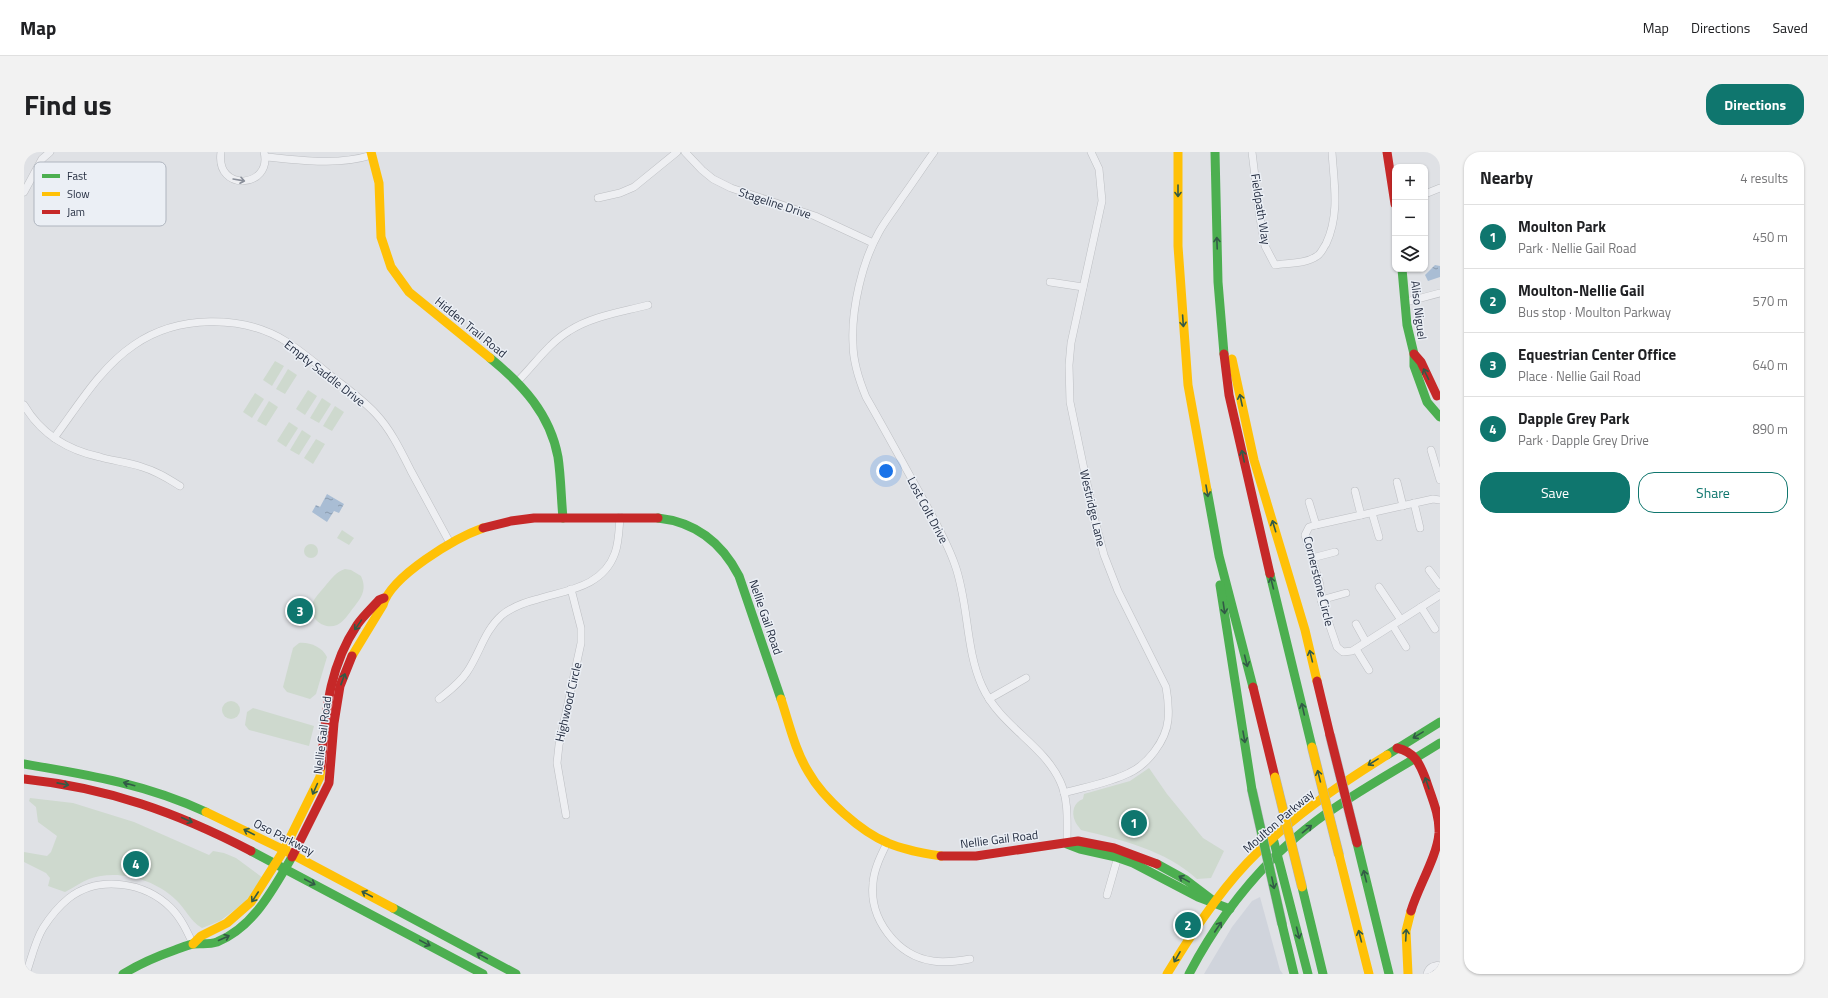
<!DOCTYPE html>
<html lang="en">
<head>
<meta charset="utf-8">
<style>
  :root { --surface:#fff; --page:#f2f2f2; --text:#202124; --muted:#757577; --line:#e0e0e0; --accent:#0f766e }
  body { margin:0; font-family:"Titillium Web",sans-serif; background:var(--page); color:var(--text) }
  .controls { position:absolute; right:12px; top:12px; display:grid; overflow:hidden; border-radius:8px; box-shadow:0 1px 3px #0004 }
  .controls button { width:36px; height:36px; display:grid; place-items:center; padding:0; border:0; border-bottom:1px solid var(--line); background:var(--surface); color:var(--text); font:20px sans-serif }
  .you { position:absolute; left:862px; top:319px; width:14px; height:14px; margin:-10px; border:3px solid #fff; border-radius:50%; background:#1a73e8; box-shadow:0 0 0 6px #1a73e833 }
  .badge { display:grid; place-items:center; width:26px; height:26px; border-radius:50%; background:var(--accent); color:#fff; font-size:13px; font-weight:700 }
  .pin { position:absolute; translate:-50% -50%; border:2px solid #fff; box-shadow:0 1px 4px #0006 }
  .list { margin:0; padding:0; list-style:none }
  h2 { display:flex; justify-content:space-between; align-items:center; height:52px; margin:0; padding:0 16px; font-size:17px }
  h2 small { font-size:13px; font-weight:400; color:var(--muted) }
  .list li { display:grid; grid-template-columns:26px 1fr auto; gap:12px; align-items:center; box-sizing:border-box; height:64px; padding:0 16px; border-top:1px solid var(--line) }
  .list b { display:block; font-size:15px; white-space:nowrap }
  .list p { margin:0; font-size:13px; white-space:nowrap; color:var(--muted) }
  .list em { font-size:13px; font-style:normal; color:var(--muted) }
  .actions { display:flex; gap:8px; padding:12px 16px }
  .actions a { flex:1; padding:9px 0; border:1px solid var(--accent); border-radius:16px; text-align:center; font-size:14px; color:var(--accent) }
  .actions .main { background:var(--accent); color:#fff }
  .icon { flex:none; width:22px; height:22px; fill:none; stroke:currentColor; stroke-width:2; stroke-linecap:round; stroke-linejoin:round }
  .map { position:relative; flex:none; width:1416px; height:822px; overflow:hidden; border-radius:16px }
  header { display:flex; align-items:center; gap:24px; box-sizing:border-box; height:56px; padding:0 20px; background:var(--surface); border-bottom:1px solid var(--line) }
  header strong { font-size:19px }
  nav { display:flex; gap:22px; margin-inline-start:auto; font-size:14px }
  .intro { display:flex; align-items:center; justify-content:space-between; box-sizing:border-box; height:96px; padding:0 24px }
  h1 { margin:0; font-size:28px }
  .button { padding:10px 18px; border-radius:16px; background:var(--accent); color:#fff; font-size:14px; font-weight:700 }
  main { display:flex; gap:24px; padding:0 24px }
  aside { flex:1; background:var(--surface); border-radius:16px; box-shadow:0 1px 3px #0004 }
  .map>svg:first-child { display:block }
  .built { fill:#d0d4dc }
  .green { fill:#ced9ce }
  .water { fill:url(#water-ripples) }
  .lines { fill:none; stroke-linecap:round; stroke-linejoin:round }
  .street-casing { stroke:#bdbfc3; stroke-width:8 }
  .street { stroke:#eeeff2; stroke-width:7 }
  .fast { stroke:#4caf50; stroke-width:9 }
  .slow { stroke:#ffc107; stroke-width:9 }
  .jam { stroke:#c62828; stroke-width:9 }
  .fast-bridge-casing { stroke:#b1b4ba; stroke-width:10; stroke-linecap:butt }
  .slow-bridge-casing { stroke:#b1b4ba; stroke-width:10; stroke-linecap:butt }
  .jam-bridge-casing { stroke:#b1b4ba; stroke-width:10; stroke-linecap:butt }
  .fast-bridge { stroke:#4caf50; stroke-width:9 }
  .slow-bridge { stroke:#ffc107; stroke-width:9 }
  .jam-bridge { stroke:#c62828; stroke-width:9 }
  .oneway { stroke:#898e99 }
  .oneway2 { stroke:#325a46 }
  .labels { text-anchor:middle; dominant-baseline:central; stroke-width:3; stroke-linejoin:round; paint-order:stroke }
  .street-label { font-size:12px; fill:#242d40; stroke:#ebeff5 }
  .key { fill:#ebeff5; stroke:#afb5bf; stroke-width:1 }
  .key-label { font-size:11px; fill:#242d40 }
</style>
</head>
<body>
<header>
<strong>Map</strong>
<nav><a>Map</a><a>Directions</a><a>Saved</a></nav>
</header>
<div class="intro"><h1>Find us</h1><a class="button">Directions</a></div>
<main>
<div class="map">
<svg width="1416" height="822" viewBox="0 0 1416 822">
  <defs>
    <pattern id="water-ripples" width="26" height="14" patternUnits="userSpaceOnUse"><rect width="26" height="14" fill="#a9bdd4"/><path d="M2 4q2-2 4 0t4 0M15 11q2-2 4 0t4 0" fill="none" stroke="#899aad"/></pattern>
  </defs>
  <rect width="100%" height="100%" fill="#dfe1e5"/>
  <path class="built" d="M1236 745 1256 818 1259 822H1180L1208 775 1228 749Z"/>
  <g class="green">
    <path d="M251 209 260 214 248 234 239 228Z"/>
    <path d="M264 217 273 223 261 242 252 237Z"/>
    <path d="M284 238 293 244 281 263 272 257Z"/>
    <path d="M231 241 240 247 228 266 219 260Z"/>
    <path d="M298 246 307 252 295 271 286 266Z"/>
    <path d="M245 249 254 255 242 274 233 269Z"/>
    <path d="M311 254 320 260 308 279 299 274Z"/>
    <path d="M265 270 274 276 262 295 253 289Z"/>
    <path d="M278 278 287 284 275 303 266 298Z"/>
    <path d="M292 287 301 292 289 312 280 306Z"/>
    <path d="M318 378 330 386 325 393 313 386Z"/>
    <circle cx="287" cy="399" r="7"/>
    <path d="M321 417 327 418 337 424C343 437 338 445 330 455 325 461 320 470 313 473 299 479 282 464 289 450 292 444 298 438 302 433 308 426 312 420 321 417Z"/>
    <path d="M275 491C286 490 298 495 303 505L292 542 286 547 263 540 259 535 269 496Z"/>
    <circle cx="207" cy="558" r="9"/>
    <path d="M229 556 290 574 285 594 225 578 221 573 223 560Z"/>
    <path d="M1125 616 1143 642 1179 686 1200 699 1187 726 1173 727C1141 698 1098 688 1057 678 1055 675 1052 672 1051 669 1047 660 1050 650 1059 647L1060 642 1106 629Z"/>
    <path d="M6 646 49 651 110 670 185 703 189 699 200 701 212 706 239 726 221 750 196 769 178 776C166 769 162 757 151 747 130 727 93 717 65 727 57 730 49 736 41 740L24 734 26 726 22 721 0 710V700L23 704 27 700 33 684 14 670 12 655 5 649Z"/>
  </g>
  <g class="water">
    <path d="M1411 113 1416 114V125L1404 129 1401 123Z"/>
    <path d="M303 342 320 352 315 361 310 359 303 370 288 360 292 353 296 355Z"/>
  </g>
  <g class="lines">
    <g class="street-casing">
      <g id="street">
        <path d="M197 0C191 41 249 36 240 0"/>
        <path d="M661 0 678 18 689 27 707 36 791 64 849 91"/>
        <path d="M910 0C899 15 888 32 877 47 870 58 861 69 855 80 838 110 827 158 829 192 829 210 835 228 842 245 860 276 877 308 895 340 908 364 922 387 931 413 945 452 941 496 958 534 976 574 1019 592 1036 629 1045 648 1043 671 1043 692"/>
        <path d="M1228 0 1236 66 1241 94 1251 113C1264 111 1282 112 1293 104 1297 102 1299 96 1302 92 1316 62 1310 32 1308 0"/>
        <path d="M242 5C277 8 313 14 348 3"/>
        <path d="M0 40 18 7 26 0"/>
        <path d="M1401 42 1416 36"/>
        <path d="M574 46 596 41 610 35 653 0"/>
        <path d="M1026 130 1059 135"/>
        <path d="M1382 150 1416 141"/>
        <path d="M494 229C510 213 525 191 545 179 568 164 598 160 624 153"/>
        <path d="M0 253C17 282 43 298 76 305 89 309 104 310 118 315 132 319 143 326 156 334"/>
        <path d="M30 286C54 254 76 216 110 193 153 163 219 162 263 190 280 201 295 214 311 227 325 238 340 249 352 262 367 278 377 299 387 319 400 343 413 367 426 391"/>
        <path d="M1407 298 1416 328"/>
        <path d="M1373 330 1379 354"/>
        <path d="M1331 339 1337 363"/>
        <path d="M1416 348 1409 347 1292 373 1285 375 1281 383 1296 433 1297 448 1313 495 1319 500 1328 499 1416 443"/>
        <path d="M1285 350 1292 373"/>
        <path d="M1390 351 1396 376"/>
        <path d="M1348 361 1355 385"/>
        <path d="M1288 406 1311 400"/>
        <path d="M1405 418 1416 433"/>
        <path d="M1355 435 1377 468"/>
        <path d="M1297 448 1322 441"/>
        <path d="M1397 455 1411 477"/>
        <path d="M1332 472 1342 490"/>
        <path d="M1369 474 1382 495"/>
        <path d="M1332 497 1345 518"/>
        <path d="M415 547C425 539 436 531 443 520 456 501 460 479 478 463 488 455 502 450 514 447 543 438 579 435 591 401 595 390 595 377 596 365"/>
        <path d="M965 547 1002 526"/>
        <path d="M1040 641C1061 635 1085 631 1105 621 1123 613 1142 589 1144 568 1145 557 1144 546 1142 535L1094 439 1080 403 1070 365 1046 250 1045 213 1047 191 1078 49 1075 17 1067 0"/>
        <path d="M542 663 533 611 535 593 557 491V476L547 437"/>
        <path d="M863 691C857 703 850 717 849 731 845 767 873 804 909 809 922 811 934 809 946 807"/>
        <path d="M1083 743 1095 701"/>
        <path d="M2 822C7 808 11 789 19 776 26 765 35 754 45 746 75 723 121 730 147 756 157 766 163 779 169 792"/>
        <path d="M1403 822C1405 815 1409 814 1416 813"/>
      </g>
    </g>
    <use href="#street" class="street"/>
    <g class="fast">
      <path d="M1191 0 1194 130 1200 202"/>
      <path d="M1378 117 1383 173 1390 202V214L1403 250 1416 265"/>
      <path d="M466 206C499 233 526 262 534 305 537 325 537 346 539 366"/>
      <path d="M1183 338 1195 404 1229 535"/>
      <path d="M634 366C671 370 698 391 715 424L757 547"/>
      <path d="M1246 422 1288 595"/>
      <path d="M1196 433 1228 638"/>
      <path d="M1363 603 1416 570"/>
      <path d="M0 612C65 623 122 632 182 660"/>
      <path d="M1249 686 1284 822"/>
      <path d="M1333 691 1365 822"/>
      <path d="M1043 692 1056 697 1092 705 1109 711 1174 745 1206 757"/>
      <path d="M227 699 459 822"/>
      <path d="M1133 712 1162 728 1191 750"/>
      <path d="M1278 735 1299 822"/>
      <path d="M369 756 492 822"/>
      <path d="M1258 772 1270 822"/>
      <path d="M99 822C117 811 131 805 151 798 157 796 163 793 169 792 177 791 184 793 193 790 230 775 249 737 268 705"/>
      <path d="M1165 822C1196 763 1239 709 1292 669 1331 640 1375 617 1416 591"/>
    </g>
    <g class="slow">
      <path d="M347 0 355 31 357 85 367 115 385 140 466 206"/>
      <path d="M1154 0V94L1164 233 1183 338"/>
      <path d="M1208 207 1230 308 1281 478 1293 529"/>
      <path d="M328 504 359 453C367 424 431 386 459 376"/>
      <path d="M757 547C765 571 771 599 785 621 799 646 837 680 864 691 880 698 899 701 917 704"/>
      <path d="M182 660 260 698 369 756"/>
      <path d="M1315 703 1345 822"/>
      <path d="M169 792 177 784 203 771 227 750 260 698 296 625 297 615"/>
      <path d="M1143 822C1167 783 1192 744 1223 711 1264 668 1313 634 1363 603"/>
      <path d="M1384 822 1382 779 1387 759"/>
    </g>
    <g class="jam">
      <path d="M1363 0 1371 52"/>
      <path d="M1200 202 1205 243 1246 422"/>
      <path d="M1390 202 1397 210 1413 244"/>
      <path d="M459 376 487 369 510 366H634"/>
      <path d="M1293 529 1306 583"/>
      <path d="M1229 535 1251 625"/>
      <path d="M1373 596C1391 600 1396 612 1402 628 1407 644 1416 663 1415 681 1413 705 1394 735 1387 759"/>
      <path d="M297 615C302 564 303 518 333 473 339 464 348 456 355 448L360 446"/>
      <path d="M0 627C84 636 152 660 227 699"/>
      <path d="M917 704H952L1054 689 1090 696 1133 712"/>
      <path d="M268 705 305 631 310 571 316 534 328 504"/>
    </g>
    <g class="fast-bridge-casing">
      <path id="fast-bridge" d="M1228 638 1258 772"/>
    </g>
    <g class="slow-bridge-casing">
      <g id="slow-bridge">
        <path d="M1288 595 1315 703"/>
        <path d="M1251 625 1278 735"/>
      </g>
    </g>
    <g class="jam-bridge-casing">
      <path id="jam-bridge" d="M1306 583 1333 691"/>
    </g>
    <use href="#fast-bridge" class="fast-bridge"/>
    <use href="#slow-bridge" class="slow-bridge"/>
    <use href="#jam-bridge" class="jam-bridge"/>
  </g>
  <defs><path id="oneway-shaft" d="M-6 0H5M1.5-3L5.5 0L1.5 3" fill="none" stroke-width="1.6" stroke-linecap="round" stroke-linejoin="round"/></defs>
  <use class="oneway" href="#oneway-shaft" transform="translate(215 28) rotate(10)"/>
  <g class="oneway2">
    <use href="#oneway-shaft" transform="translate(1154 39) rotate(90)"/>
    <use href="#oneway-shaft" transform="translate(1193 91) rotate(-92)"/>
    <use href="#oneway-shaft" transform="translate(1159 169) rotate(86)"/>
    <use href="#oneway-shaft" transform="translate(1402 222) rotate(-116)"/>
    <use href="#oneway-shaft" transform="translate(1217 248) rotate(-102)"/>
    <use href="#oneway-shaft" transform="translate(1219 304) rotate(-102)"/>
    <use href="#oneway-shaft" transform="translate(1183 339) rotate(80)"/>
    <use href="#oneway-shaft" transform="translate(1250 374) rotate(-107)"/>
    <use href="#oneway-shaft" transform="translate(1248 431) rotate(-104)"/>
    <use href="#oneway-shaft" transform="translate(1200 456) rotate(82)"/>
    <use href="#oneway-shaft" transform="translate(334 473) rotate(125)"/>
    <use href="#oneway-shaft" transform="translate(1287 504) rotate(-104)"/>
    <use href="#oneway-shaft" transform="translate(1222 509) rotate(76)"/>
    <use href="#oneway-shaft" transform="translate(319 527) rotate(-70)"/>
    <use href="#oneway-shaft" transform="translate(1279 557) rotate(-103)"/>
    <use href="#oneway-shaft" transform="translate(1394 583) rotate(149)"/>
    <use href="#oneway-shaft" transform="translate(1220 585) rotate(80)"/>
    <use href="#oneway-shaft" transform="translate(1349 610) rotate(148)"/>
    <use href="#oneway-shaft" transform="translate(1295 624) rotate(-104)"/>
    <use href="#oneway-shaft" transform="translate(1403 631) rotate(-109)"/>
    <use href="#oneway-shaft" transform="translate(39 632) rotate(11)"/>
    <use href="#oneway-shaft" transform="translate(105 632) rotate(-164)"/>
    <use href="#oneway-shaft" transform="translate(291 637) rotate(114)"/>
    <use href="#oneway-shaft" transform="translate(163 668) rotate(24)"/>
    <use href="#oneway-shaft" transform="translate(1283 677) rotate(-39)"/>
    <use href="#oneway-shaft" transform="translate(225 680) rotate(-153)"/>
    <use href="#oneway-shaft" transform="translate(1341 724) rotate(-104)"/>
    <use href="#oneway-shaft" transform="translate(1160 727) rotate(-151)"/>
    <use href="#oneway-shaft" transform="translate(286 730) rotate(28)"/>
    <use href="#oneway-shaft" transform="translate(1249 731) rotate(78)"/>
    <use href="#oneway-shaft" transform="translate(343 742) rotate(-152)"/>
    <use href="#oneway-shaft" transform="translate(231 745) rotate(123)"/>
    <use href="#oneway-shaft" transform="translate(1194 775) rotate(-56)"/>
    <use href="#oneway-shaft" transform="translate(1274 781) rotate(76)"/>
    <use href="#oneway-shaft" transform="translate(1382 783) rotate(-87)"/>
    <use href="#oneway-shaft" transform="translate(1336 784) rotate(-104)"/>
    <use href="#oneway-shaft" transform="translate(200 786) rotate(-24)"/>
    <use href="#oneway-shaft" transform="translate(401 791) rotate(28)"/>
    <use href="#oneway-shaft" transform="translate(458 804) rotate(-152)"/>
    <use href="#oneway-shaft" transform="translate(1153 805) rotate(120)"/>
  </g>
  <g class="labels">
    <g class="street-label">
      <text transform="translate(751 51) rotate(18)">Stageline Drive</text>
      <text transform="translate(1237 57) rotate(81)">Fieldpath Way</text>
      <text transform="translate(1395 158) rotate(83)">Aliso Niguel</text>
      <text transform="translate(447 175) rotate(39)">Hidden Trail Road</text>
      <text transform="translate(301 221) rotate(38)">Empty Saddle Drive</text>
      <text transform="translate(1069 356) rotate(77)">Westridge Lane</text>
      <text transform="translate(904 358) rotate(62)">Lost Colt Drive</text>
      <text transform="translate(1295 429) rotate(76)">Cornerstone Circle</text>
      <text transform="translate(742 465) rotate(71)">Nellie Gail Road</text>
      <text transform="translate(544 550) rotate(-77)">Highwood Circle</text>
      <text transform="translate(298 583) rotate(-83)">Nellie Gail Road</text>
      <text transform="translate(1254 669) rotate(-41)">Moulton Parkway</text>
      <text transform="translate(260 685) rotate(27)">Oso Parkway</text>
      <text transform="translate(975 687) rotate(-7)">Nellie Gail Road</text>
    </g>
  </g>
  <rect x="10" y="10" width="132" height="64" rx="6" class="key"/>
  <rect x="18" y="22" width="18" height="4" fill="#4caf50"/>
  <rect x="18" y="40" width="18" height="4" fill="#ffc107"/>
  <rect x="18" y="58" width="18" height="4" fill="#c62828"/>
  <g class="key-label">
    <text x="43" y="28">Fast</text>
    <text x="43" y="46">Slow</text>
    <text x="43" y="64">Jam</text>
  </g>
</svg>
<div class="controls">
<button>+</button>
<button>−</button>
<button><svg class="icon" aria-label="layers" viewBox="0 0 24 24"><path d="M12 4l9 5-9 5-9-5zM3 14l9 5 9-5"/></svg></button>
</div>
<div class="you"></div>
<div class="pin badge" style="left:1110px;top:671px">1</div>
<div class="pin badge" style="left:1164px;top:773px">2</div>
<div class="pin badge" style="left:276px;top:459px">3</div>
<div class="pin badge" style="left:112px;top:712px">4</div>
</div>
<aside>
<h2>Nearby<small>4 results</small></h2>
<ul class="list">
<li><span class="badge">1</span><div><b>Moulton Park</b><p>Park · Nellie Gail Road</p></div><em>450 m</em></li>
<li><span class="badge">2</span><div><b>Moulton-Nellie Gail</b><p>Bus stop · Moulton Parkway</p></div><em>570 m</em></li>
<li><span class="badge">3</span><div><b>Equestrian Center Office</b><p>Place · Nellie Gail Road</p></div><em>640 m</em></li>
<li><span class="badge">4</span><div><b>Dapple Grey Park</b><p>Park · Dapple Grey Drive</p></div><em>890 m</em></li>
</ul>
<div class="actions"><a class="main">Save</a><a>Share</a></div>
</aside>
</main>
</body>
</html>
